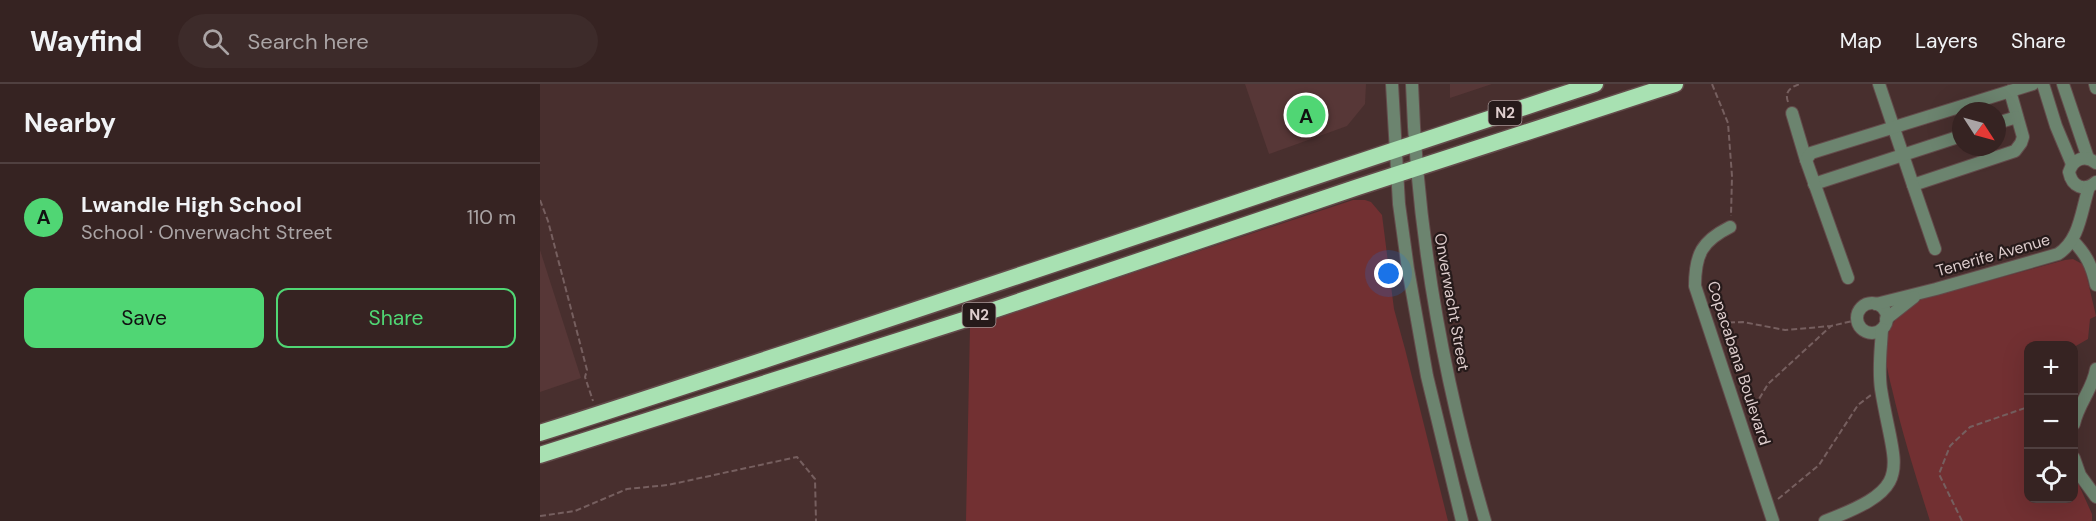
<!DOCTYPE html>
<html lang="en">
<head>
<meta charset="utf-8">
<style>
  :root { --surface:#362322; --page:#3d2b2a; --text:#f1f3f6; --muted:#aaa4a5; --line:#504040; --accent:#50d674 }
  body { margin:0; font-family:"DM Sans",sans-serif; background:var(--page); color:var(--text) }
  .controls { position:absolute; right:18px; bottom:18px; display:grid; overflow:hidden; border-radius:12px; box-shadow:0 6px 24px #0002 }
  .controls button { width:54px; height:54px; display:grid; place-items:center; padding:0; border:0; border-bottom:2px solid var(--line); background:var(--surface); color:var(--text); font:30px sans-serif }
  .compass { position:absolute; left:1412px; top:18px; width:54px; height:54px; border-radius:50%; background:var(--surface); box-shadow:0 6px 24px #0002; rotate:126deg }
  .you { position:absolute; left:849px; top:190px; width:21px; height:21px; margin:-15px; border:4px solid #fff; border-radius:50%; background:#1a73e8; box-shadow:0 0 0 9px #1a73e833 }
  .badge { display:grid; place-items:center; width:39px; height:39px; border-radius:50%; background:var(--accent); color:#111; font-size:20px; font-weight:700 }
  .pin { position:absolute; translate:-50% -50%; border:3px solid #fff; box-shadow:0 2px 6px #0006 }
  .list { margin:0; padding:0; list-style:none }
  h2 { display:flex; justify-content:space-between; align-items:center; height:78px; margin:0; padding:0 24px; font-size:26px }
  h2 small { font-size:20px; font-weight:400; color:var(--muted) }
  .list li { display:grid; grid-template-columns:39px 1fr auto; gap:18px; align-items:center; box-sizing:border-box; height:108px; padding:0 24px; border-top:2px solid var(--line) }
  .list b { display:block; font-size:22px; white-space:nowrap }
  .list p { margin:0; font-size:20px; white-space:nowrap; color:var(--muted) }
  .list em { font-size:20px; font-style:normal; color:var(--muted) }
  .actions { display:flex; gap:12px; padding:18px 24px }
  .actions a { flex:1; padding:14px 0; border:2px solid var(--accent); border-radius:12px; text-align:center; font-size:21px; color:var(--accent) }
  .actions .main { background:var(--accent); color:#111 }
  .icon { flex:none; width:33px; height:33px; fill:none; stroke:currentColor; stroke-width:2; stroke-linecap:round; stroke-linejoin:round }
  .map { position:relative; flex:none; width:1556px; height:437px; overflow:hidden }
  header { display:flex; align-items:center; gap:36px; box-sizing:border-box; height:84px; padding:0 30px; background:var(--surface); border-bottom:2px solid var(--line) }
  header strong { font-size:28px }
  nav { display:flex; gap:33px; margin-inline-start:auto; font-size:21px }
  .search { width:420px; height:54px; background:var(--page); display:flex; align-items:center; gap:15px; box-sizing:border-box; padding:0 21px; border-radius:33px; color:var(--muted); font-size:22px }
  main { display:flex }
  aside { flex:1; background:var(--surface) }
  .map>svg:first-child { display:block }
  .built { fill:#573737 }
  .green { fill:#723032 }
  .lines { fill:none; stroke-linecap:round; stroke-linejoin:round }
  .minor-casing { stroke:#634b4b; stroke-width:14 }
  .tertiary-casing { stroke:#634b4b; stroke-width:14 }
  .trunk-casing { stroke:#634b4b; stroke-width:19 }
  .path { stroke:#765f5f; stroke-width:2; stroke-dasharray:6 3; stroke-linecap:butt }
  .minor { stroke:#6c846f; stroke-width:12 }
  .tertiary { stroke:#6c846f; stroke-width:12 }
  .trunk { stroke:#a8e1b2; stroke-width:16 }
  .labels { text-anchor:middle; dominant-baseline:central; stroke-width:4.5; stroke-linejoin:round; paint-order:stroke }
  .shield { fill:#261a1a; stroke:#a79797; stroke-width:1.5 }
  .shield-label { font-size:15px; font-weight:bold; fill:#decdcd }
  .street-label { font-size:16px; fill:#decdcd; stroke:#261a1a }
</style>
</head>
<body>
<header>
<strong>Wayfind</strong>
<div class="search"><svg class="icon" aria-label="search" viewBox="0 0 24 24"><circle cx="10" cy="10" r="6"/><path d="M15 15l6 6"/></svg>Search here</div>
<nav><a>Map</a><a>Layers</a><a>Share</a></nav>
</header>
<main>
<aside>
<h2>Nearby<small></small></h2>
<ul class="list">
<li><span class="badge">A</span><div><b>Lwandle High School</b><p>School · Onverwacht Street</p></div><em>110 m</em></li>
</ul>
<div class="actions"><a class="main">Save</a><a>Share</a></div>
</aside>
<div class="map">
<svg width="1556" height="437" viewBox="0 0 1556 437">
  <rect width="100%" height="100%" fill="#482f2e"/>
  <g class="built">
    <path d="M705 0H826L825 20 807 42 729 70Z"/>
    <path d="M910 0H952L910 14Z"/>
    <path d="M0 166 41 294 0 308Z"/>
  </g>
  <g class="green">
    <path d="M813 116H825L831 118 842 131 854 225 865 265 908 437H426L430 243Z"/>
    <path d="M1533 175 1544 181 1556 232 1550 235 1548 255 1534 263V262H1488V414H1534V390L1552 430V437H1390C1376 393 1362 349 1352 305 1348 288 1343 271 1347 255 1351 236 1365 223 1382 215L1525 176Z"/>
  </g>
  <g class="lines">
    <g class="minor-casing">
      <g id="minor">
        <path d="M1339 0 1373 101 1475 67 1481 59 1483 53 1470 7"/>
        <path d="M1503 0 1516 42 1532 80"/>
        <path d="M1523 0 1548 74"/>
        <path d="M1555 0 1556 4"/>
        <path d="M1252 29 1266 76"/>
        <path d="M1457 39 1477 33"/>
        <path d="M1556 79C1545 70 1533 75 1529 88 1532 103 1544 108 1556 98"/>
        <path d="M1274 100 1421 52"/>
        <path d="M1373 101 1395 165"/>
        <path d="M1190 143C1162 157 1155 170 1155 202L1233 437"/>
        <path d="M1533 157C1546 170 1552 182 1556 201"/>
        <path d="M1308 194 1266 76 1271 69 1493 0"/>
        <circle cx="1332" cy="234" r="15"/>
        <path d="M1336 220 1396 205 1518 170C1540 156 1541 127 1549 103"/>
        <path d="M1346 235 1374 213"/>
        <path d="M1534 340C1538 320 1553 305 1556 285"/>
        <path d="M1534 374 1540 391 1556 413"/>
        <path d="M1285 437C1378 402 1354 387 1341 305 1338 284 1341 265 1342 245"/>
      </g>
    </g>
    <g class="tertiary-casing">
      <g id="tertiary">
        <path d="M852 0 859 120 868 185 887 292 922 437"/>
        <path d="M872 0C877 148 903 295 945 437"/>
      </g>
    </g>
    <g class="trunk-casing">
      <g id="trunk">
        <path d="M0 349C353 236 703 115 1055 0"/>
        <path d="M0 371 442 230 818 103 1135 0"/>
      </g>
    </g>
    <g class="path">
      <path d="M1172 0 1188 39 1192 92 1191 132"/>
      <path d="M1248 18C1244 7 1251 3 1260 0"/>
      <path d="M0 116 8 137 47 286 45 293 53 317"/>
      <path d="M1180 239 1203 238 1245 246 1291 242 1317 236"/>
      <path d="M1210 330 1228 300 1291 242"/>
      <path d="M1238 415 1279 381 1318 321 1331 311"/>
      <path d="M0 432 35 427 87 405 128 401 257 373 275 395 276 437"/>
      <path d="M1422 437 1399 390 1410 362 1430 343 1488 323"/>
    </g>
    <use href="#minor" class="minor"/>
    <use href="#tertiary" class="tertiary"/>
    <use href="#trunk" class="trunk"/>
  </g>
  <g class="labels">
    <g class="shield">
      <rect x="948.5" y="17" width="33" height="24" rx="4.5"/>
      <rect x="422.5" y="219" width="33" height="24" rx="4.5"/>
    </g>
    <g class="shield-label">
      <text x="965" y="29">N2</text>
      <text x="439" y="231">N2</text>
    </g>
    <g class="street-label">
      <text transform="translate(1453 171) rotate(-16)">Tenerife Avenue</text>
      <text transform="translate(912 218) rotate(80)">Onverwacht Street</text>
      <text transform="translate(1199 279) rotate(72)">Copacabana Boulevard</text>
    </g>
  </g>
</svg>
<div class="controls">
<button>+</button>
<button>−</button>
<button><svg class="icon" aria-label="locate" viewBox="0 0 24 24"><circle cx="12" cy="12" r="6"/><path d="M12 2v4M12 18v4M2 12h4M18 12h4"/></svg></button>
</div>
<svg class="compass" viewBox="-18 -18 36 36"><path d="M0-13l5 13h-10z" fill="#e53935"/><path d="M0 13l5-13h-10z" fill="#aaa4a5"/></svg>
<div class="you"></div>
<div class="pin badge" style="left:766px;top:31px">A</div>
</div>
</main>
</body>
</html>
